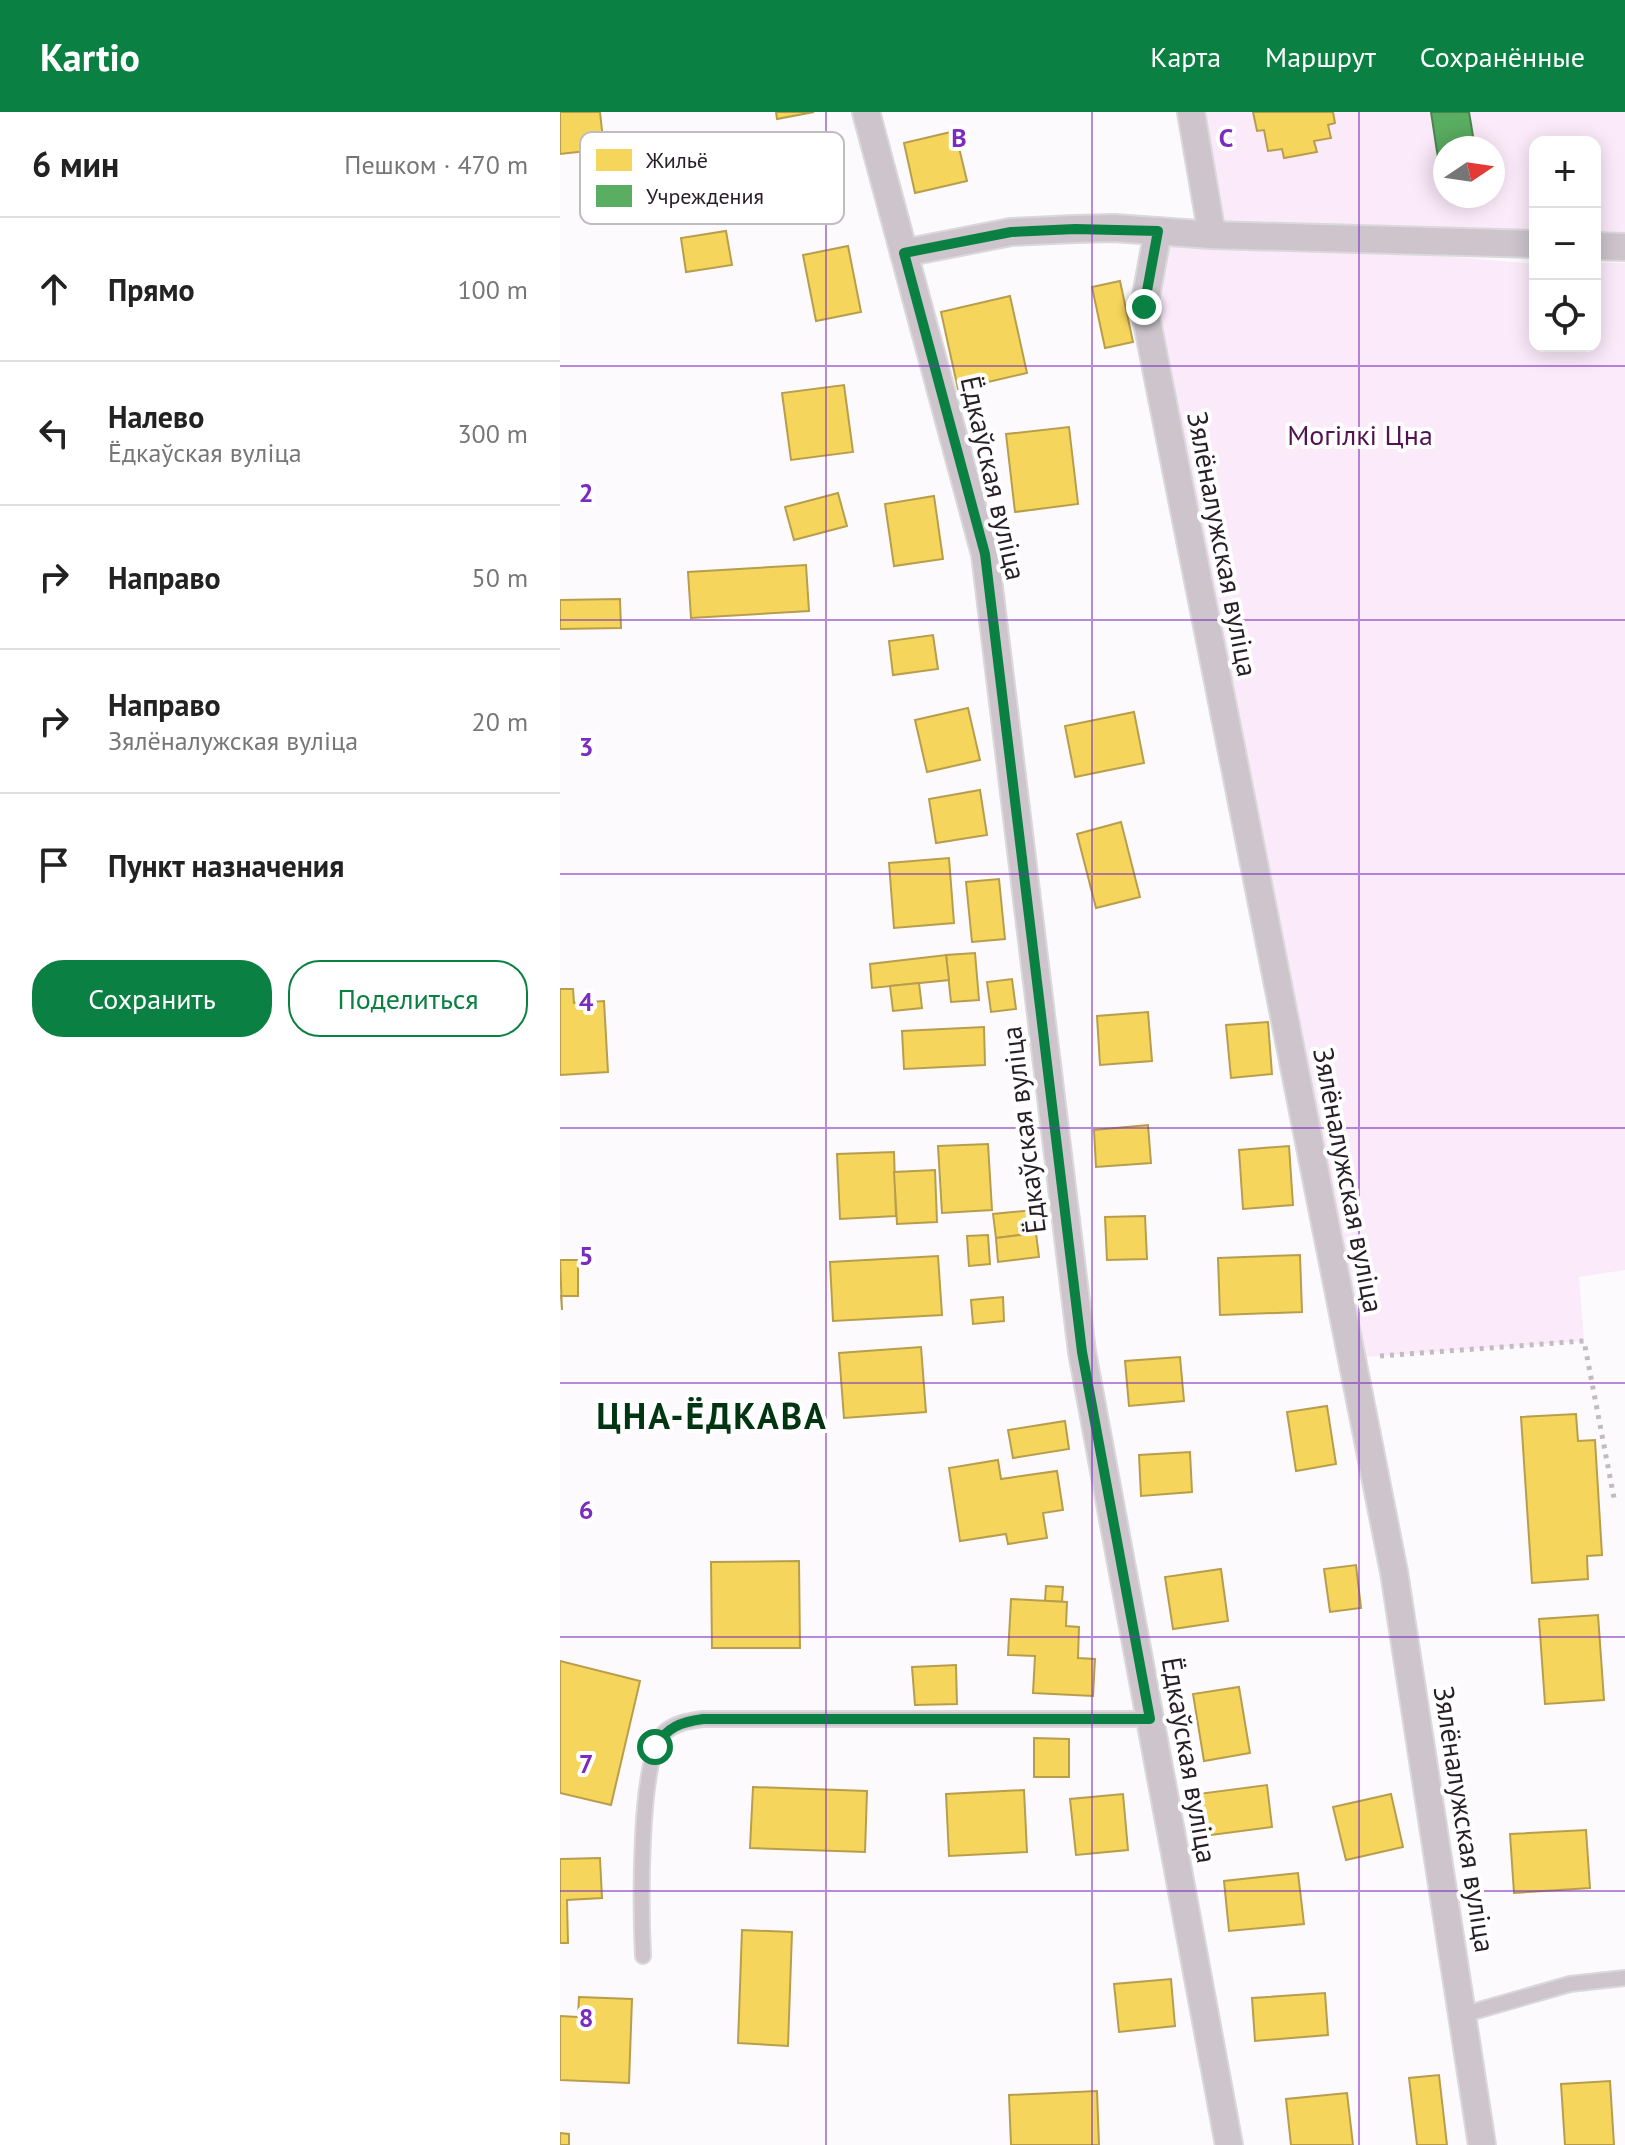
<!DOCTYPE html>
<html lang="ru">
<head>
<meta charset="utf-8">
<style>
  :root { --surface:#fff; --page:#f6f6f6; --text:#222; --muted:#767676; --line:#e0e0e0; --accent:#0b8043 }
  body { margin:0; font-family:"PT Sans",sans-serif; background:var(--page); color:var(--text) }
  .controls { position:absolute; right:24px; top:24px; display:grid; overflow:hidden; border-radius:16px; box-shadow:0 4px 20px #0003 }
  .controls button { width:72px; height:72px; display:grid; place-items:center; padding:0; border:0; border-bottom:2px solid var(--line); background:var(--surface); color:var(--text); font:40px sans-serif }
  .compass { position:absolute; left:873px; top:24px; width:72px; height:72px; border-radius:50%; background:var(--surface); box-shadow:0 4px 20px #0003; rotate:77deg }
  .stop { position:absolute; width:24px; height:24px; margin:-18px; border:6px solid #0b8043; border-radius:50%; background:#fff }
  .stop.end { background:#0b8043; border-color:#fff; box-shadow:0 2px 8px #0008 }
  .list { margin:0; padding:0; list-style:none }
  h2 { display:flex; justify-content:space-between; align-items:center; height:104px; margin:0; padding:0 32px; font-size:34px }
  h2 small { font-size:26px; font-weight:400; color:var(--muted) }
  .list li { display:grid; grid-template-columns:52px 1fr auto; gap:24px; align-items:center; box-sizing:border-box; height:144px; padding:0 32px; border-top:2px solid var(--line) }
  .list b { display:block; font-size:30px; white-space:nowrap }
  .list p { margin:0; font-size:26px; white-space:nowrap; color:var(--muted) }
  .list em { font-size:26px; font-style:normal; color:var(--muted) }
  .actions { display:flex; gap:16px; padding:24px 32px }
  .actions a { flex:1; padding:18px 0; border:2px solid var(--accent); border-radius:32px; text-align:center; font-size:28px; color:var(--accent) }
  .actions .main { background:var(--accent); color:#fff }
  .icon { flex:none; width:44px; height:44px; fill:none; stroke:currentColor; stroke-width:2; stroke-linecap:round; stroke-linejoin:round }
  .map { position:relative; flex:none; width:1065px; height:2033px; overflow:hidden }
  header { display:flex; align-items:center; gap:48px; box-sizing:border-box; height:112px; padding:0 40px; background:var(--accent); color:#fff }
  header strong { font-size:38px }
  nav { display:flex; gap:44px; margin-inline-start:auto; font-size:28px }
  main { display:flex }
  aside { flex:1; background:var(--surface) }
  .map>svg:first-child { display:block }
  .green { fill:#fbeafa; fill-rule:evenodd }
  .homes { fill:#f6d55c; stroke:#b89e4c; stroke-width:2 }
  .public { fill:#5aae61; stroke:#4b8350; stroke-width:2 }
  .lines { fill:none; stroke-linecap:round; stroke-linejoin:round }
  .service-casing { stroke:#dad8da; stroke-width:18 }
  .minor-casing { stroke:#dad8da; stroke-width:30 }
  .path { stroke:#c2bcc2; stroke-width:5; stroke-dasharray:4 6; stroke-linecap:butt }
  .service { stroke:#cdc4cc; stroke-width:14 }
  .minor { stroke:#cdc4cc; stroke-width:26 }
  .route { stroke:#0b8043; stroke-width:10 }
  .grid { fill:none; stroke:#7b2cbf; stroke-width:2; stroke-opacity:0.55 }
  .labels { text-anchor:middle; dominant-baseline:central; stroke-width:8; stroke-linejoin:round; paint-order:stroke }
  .park-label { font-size:28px; fill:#531352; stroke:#fff }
  .street-label { font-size:28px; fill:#271e27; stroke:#fff }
  .district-label { font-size:36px; font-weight:bold; letter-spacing:2px; fill:#013411; stroke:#fff }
  .key { fill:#fff; stroke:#bebcbe; stroke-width:2 }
  .key-label { font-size:22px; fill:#271e27 }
  .grid-label { font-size:26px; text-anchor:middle; font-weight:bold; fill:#7b2cbf; stroke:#fff; stroke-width:8; stroke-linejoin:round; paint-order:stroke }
</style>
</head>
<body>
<header>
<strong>Kartio</strong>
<nav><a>Карта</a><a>Маршрут</a><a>Сохранённые</a></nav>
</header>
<main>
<aside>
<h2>6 мин<small>Пешком · 470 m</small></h2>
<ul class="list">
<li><svg class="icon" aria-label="ahead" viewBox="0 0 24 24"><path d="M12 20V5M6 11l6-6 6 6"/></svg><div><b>Прямо</b></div><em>100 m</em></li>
<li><svg class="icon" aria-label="left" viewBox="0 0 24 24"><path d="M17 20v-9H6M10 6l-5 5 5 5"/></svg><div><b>Налево</b><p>Ёдкаўская вуліца</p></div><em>300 m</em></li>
<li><svg class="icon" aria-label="right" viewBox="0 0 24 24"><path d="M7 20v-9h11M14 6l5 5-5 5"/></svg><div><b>Направо</b></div><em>50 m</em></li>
<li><svg class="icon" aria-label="right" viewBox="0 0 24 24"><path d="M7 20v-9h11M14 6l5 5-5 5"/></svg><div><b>Направо</b><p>Зялёналужская вуліца</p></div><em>20 m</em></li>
<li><svg class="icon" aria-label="arrive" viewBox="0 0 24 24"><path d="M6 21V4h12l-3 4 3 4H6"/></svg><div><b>Пункт назначения</b></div></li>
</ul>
<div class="actions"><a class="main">Сохранить</a><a>Поделиться</a></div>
</aside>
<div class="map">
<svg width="1065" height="2033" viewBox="0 0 1065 2033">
  <rect width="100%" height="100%" fill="#fdfafd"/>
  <path class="green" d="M631 0H1065V135L1035 134V30H975V132L671 125 975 152V234H1035V151H1065V1158L1019 1165 1024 1229 791 1246 584 195 598 119 652 123ZM885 36H933V84H885Z"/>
  <g class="homes">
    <path d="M0 0H40L44 37 0 42Z"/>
    <path d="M216 0H254L217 7Z"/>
    <path d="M693 0H773L775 11 768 13 771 26 754 29 757 40 724 46 722 37 708 39 704 18 697 19Z"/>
    <path d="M395 19 407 69 355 81 344 31Z"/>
    <path d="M166 119 172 153 126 160 121 126Z"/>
    <path d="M288 134 301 200 256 209 243 143Z"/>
    <path d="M560 169 573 230 545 236 532 175Z"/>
    <path d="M450 184 467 261 398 277 381 200Z"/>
    <path d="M284 273 293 340 231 348 222 281Z"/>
    <path d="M509 315 518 392 455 400 446 322Z"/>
    <path d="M278 381 287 414 234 428 225 395Z"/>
    <path d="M374 384 383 447 334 454 325 392Z"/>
    <path d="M246 453 249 499 131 506 128 460Z"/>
    <path d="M60 487 61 516 0 517V488Z"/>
    <path d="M373 523 378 557 333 563 329 529Z"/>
    <path d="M408 596 420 648 367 660 355 608Z"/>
    <path d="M574 600 584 651 515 665 505 614Z"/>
    <path d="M420 678 427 723 376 731 369 687Z"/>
    <path d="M561 710 580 785 536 796 517 722Z"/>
    <path d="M389 746 394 811 334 816 329 751Z"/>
    <path d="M439 767 445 827 412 830 406 770Z"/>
    <path d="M415 841 419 888 391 890 386 843Z"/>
    <path d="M386 843 389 868 312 876 310 852Z"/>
    <path d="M452 867 456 897 431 900 427 870Z"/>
    <path d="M359 871 362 896 333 899 330 874Z"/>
    <path d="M0 877H13L14 891 44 889 48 960 0 963Z"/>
    <path d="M588 900 592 949 540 953 537 904Z"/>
    <path d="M708 910 712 962 671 966 666 913Z"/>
    <path d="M424 915 425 953 344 957 342 919Z"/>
    <path d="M588 1013 591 1051 536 1055 534 1018Z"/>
    <path d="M428 1032 432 1098 382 1101 378 1034Z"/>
    <path d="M729 1034 733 1093 683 1097 679 1038Z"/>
    <path d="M334 1040 336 1104 280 1107 277 1042Z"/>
    <path d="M375 1058 377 1110 337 1112 334 1060Z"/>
    <path d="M474 1098 476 1121 436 1126 433 1102Z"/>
    <path d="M585 1104 587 1147 547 1148 545 1105Z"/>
    <path d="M476 1121 479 1145 438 1150 436 1126Z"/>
    <path d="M428 1123 430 1152 409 1154 407 1124Z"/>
    <path d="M740 1143 742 1200 660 1203 658 1146Z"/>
    <path d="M378 1144 382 1203 273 1209 270 1150Z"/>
    <path d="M0 1148H18V1184H1L2 1198Z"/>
    <path d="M443 1185 444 1209 413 1212 411 1188Z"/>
    <path d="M361 1235 366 1300 284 1306 279 1241Z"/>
    <path d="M620 1245 624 1289 569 1294 565 1249Z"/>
    <path d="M767 1294 776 1352 736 1359 727 1300Z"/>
    <path d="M1016 1302 1018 1329 1035 1328 1042 1443 1027 1444 1028 1467 972 1471 961 1305Z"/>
    <path d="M505 1309 509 1337 453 1346 448 1318Z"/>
    <path d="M630 1340 632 1380 581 1384 579 1343Z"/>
    <path d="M438 1348 441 1367 497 1359 503 1398 483 1401 487 1426 448 1432 446 1422 400 1429 389 1356Z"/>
    <path d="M239 1449 240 1536H152L151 1450Z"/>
    <path d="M796 1453 801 1496 770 1500 764 1457Z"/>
    <path d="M661 1457 668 1509 613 1517 605 1465Z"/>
    <path d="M486 1474 503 1475 502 1490 485 1489Z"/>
    <path d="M451 1487 507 1490 506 1514 519 1515 518 1546 535 1547 533 1584 473 1581 475 1544 448 1543Z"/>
    <path d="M1038 1503 1044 1588 985 1592 979 1507Z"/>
    <path d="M0 1549 80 1569 51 1693 0 1681Z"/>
    <path d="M396 1553 397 1592 355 1593 352 1555Z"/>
    <path d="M679 1575 690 1641 644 1649 633 1582Z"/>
    <path d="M474 1626 509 1627V1665H474Z"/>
    <path d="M707 1673 712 1715 644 1724 638 1682Z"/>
    <path d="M193 1675 307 1679 305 1740 190 1736Z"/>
    <path d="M464 1678 467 1740 389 1744 386 1682Z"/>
    <path d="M563 1682 568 1738 516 1743 510 1687Z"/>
    <path d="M831 1682 843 1735 786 1748 773 1695Z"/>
    <path d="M1026 1718 1030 1776 954 1781 950 1722Z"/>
    <path d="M40 1746 42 1786 7 1788 8 1831H0V1747Z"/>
    <path d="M738 1761 744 1812 669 1819 664 1769Z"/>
    <path d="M182 1818 232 1820 228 1934 178 1931Z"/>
    <path d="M611 1867 615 1914 559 1920 554 1872Z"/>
    <path d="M765 1881 768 1923 695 1929 692 1886Z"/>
    <path d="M19 1885 72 1887 69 1971 0 1968V1904L18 1905Z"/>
    <path d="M879 1963 887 2033H857L849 1966Z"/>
    <path d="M1050 1969 1054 2033H1005L1001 1972Z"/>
    <path d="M537 1979 539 2033H451L449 1983Z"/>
    <path d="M787 1981 793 2033H731L726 1987Z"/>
    <path d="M0 2021 9 2022V2033H0Z"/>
  </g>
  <path class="public" d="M871 0H909L915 36H885V44L878 46Z"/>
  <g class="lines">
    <g class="service-casing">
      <g id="service">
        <path d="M83 1844C81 1802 78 1651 103 1622 113 1611 129 1609 143 1607H590"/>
        <path d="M902 1903 1010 1872 1065 1866"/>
      </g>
    </g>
    <g class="minor-casing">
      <g id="minor">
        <path d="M306 0 425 442 522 1240 669 2033"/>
        <path d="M631 0 652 123"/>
        <path d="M598 119 584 195 834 1460 922 2033"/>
        <path d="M1035 134 1065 135"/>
        <path d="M344 141 451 120 515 117 554 116 652 123 975 132"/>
      </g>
    </g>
    <path class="path" d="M820 1244 1024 1229 1054 1386"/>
    <use href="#service" class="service"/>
    <use href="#minor" class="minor"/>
  </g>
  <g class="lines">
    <path class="route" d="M95 1635C107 1615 121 1610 143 1607H590L522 1240 425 442 344 141 451 120 515 117 598 119 584 195"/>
  </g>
  <path class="grid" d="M266 0V2033M532 0V2033M799 0V2033M0 254H1065M0 508H1065M0 762H1065M0 1016H1065M0 1271H1065M0 1525H1065M0 1779H1065"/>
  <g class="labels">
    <g class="park-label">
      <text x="800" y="322">Могілкі Цна</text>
    </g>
    <g class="street-label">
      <text transform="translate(434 366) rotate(77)">Ёдкаўская вуліца</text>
      <text transform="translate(663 432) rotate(79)">Зялёналужская вуліца</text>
      <text transform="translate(463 1018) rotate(-97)">Ёдкаўская вуліца</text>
      <text transform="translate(789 1068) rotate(79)">Зялёналужская вуліца</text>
      <text transform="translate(630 1648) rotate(80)">Ёдкаўская вуліца</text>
      <text transform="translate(905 1707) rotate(81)">Зялёналужская вуліца</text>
    </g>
    <g class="district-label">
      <text x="152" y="1303">ЦНА-ЁДКАВА</text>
    </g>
  </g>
  <rect x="20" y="20" width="264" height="92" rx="12" class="key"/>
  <rect x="36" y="37" width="36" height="22" fill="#f6d55c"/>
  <rect x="36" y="73" width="36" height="22" fill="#5aae61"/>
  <g class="key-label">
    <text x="86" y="56">Жильё</text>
    <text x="86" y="92">Учреждения</text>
  </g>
  <g class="grid-label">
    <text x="399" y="35">B</text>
    <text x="666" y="35">C</text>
    <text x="26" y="390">2</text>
    <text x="26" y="644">3</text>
    <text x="26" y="899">4</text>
    <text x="26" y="1153">5</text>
    <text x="26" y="1407">6</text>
    <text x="26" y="1661">7</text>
    <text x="26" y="1915">8</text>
  </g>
</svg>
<div class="controls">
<button>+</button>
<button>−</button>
<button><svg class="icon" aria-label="locate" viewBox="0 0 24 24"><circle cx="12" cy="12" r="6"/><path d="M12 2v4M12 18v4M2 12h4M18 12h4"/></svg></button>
</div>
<svg class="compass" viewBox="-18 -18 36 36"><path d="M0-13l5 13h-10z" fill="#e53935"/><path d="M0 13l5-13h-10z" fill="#767676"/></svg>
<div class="stop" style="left:95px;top:1635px"></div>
<div class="stop end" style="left:584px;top:195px"></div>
</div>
</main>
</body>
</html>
